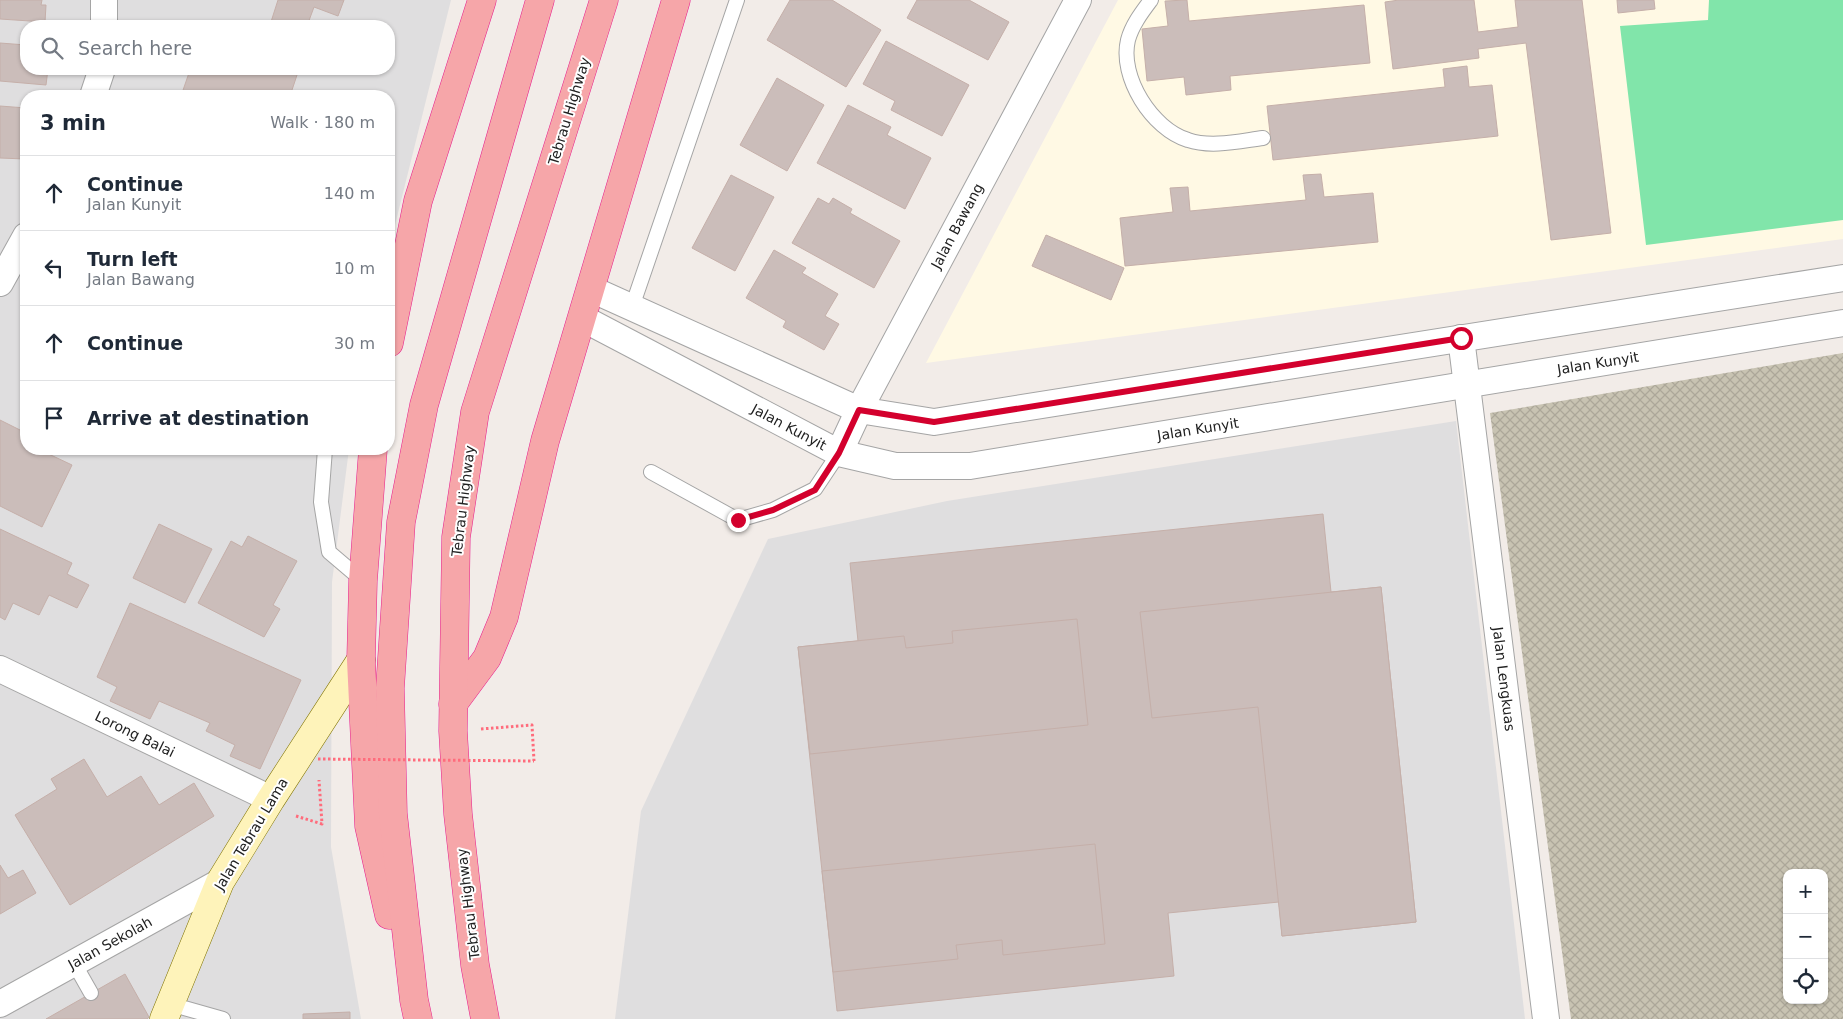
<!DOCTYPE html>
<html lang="en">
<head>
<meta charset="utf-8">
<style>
  :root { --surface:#fff; --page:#f2f2f3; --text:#1f2937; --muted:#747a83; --line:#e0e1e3 }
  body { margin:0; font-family:"DejaVu Sans",sans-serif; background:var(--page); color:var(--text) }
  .controls { position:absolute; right:15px; bottom:15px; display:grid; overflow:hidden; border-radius:10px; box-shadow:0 1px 4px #0004 }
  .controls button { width:45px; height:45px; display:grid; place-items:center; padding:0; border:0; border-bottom:1px solid var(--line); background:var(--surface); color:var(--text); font:25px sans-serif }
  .stop { position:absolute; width:15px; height:15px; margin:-11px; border:4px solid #d3002d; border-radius:50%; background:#fff }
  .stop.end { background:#d3002d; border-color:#fff; box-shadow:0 1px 5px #0008 }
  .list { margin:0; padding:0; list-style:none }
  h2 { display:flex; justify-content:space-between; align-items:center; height:65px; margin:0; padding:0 20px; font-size:21px }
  h2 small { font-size:16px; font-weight:400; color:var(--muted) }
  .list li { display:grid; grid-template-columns:32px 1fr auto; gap:15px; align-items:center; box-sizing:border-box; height:75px; padding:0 20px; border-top:1px solid var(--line) }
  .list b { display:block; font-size:19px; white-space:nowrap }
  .list p { margin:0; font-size:16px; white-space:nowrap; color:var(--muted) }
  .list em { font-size:16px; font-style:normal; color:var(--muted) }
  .icon { flex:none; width:28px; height:28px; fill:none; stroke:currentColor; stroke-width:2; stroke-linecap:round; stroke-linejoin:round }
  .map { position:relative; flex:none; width:1843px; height:1019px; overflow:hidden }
  .search { position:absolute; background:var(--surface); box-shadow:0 1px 4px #0004; left:20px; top:20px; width:375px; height:55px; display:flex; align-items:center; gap:12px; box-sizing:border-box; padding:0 18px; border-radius:20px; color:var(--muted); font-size:19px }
  .panel { position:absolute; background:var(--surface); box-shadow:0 1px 4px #0004; left:20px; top:90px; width:375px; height:365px; border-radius:20px }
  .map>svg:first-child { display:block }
  .residential { fill:#dfdedf; fill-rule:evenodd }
  .education { fill:#fff9e4 }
  .construction { fill:url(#construction-cross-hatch); fill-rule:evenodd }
  .pitch { fill:#81e5aa }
  .building { fill:#cbbdba; stroke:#c5afa9 }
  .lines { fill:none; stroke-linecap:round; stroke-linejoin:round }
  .service-casing { stroke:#a5a5a5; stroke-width:16 }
  .minor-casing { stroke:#a5a5a5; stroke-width:28 }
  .secondary-casing { stroke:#817400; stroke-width:29 }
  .trunk-casing { stroke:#e71e8d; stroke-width:29 }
  .path { stroke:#ff6c7c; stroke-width:3; stroke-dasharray:2.5 2.5; stroke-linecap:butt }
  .service { stroke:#fff; stroke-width:14 }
  .minor { stroke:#fff; stroke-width:26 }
  .secondary { stroke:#fef3ba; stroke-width:28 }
  .trunk { stroke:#f6a6a9; stroke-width:28 }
  .path-bridge { stroke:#ff6c7c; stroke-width:3; stroke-dasharray:2.5 2.5; stroke-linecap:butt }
  .route { stroke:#d3002d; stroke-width:6 }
  .labels { text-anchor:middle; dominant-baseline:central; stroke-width:4; stroke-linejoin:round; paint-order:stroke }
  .street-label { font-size:14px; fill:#212121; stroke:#fff }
</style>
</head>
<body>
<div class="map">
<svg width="1843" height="1019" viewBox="0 0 1843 1019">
  <defs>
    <pattern id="construction-cross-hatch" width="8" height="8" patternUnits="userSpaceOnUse" patternTransform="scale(1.25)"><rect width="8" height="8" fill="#c8c3b2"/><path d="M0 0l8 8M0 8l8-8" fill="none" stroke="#aca799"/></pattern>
  </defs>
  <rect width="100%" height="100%" fill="#f2ece8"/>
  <g class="residential">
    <path d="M0 0H451L389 249V96H26V449H349L332 582 331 847 361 1019H0ZM26 26H389V69H26Z"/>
    <path d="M1456 421 1525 1019H615L641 811 768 539 947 501Z"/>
  </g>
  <path class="education" d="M1118 0H1843V239L926 363Z"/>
  <path class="construction" d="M1843 353V1019H1571L1490 413ZM1787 873H1824V1000H1787Z"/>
  <path class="pitch" d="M1709 0H1843V220L1646 245 1620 26 1708 20Z"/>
  <g class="building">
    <path d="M0 0H42L41 5H46L45 22 0 19Z"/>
    <path d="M278 0H344L338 16 314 7 307 26H274L270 25Z"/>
    <path d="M790 0H832L881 30 846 87 767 40Z"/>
    <path d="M917 0H969L1009 22 988 60 907 18Z"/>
    <path d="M1187 0 1189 21 1364 5 1370 63 1230 76 1231 90 1186 95 1184 77 1147 81 1142 29 1168 26 1165 1Z"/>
    <path d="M1399 0H1474L1478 32 1518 27 1515 0H1582L1611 233 1551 240 1526 43 1478 49 1479 58 1393 69 1385 2Z"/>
    <path d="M1617 0H1654L1655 9 1618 13Z"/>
    <path d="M886 41 969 85 942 136 891 110 895 101 863 84Z"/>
    <path d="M0 43 26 45V69H48L46 85 0 81Z"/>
    <path d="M1467 66 1469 87 1492 85 1498 136 1273 160 1267 106 1445 87 1443 69Z"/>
    <path d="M184 69H299L290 96H181L190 70Z"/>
    <path d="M777 78 824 105 787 171 740 145Z"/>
    <path d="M848 105 891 127 887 135 931 158 905 209 817 163Z"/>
    <path d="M0 106 26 108 25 159 0 158Z"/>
    <path d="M1321 174 1324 197 1373 193 1378 242 1125 266 1120 218 1173 212 1170 188 1188 187 1190 211 1306 200 1303 175Z"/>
    <path d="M731 175 774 197 735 271 692 248Z"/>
    <path d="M818 198 829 204 833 198 852 209 850 213 900 241 874 288 792 243Z"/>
    <path d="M1046 235 1124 268 1111 300 1032 266Z"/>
    <path d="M774 250 806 268 802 273 838 294 825 316 839 324 824 350 783 327 786 321 746 298Z"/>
    <path d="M0 420 26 433V449H38L72 465 42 527 0 506Z"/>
    <path d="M1323 514 1331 592 1381 587 1416 922 1282 936 1279 902 1168 913 1174 976 837 1011 798 647 858 641 850 563Z"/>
    <path d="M159 524 212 549 185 603 133 578Z"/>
    <path d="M0 529 72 563 67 574 89 585 77 608 49 595 39 615 13 603 5 620 0 617Z"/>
    <path d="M248 536 297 561 273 605 280 609 264 637 198 603 231 541 242 547Z"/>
    <path d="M1381 587 1416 922 1282 936 1258 707 1152 718 1140 612Z"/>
    <path d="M130 603 301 680 260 769 230 756 235 745 206 731 210 723 159 701 150 719 110 701 117 687 97 677Z"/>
    <path d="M1077 619 1088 725 810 754 798 647 904 636 906 648 953 643 952 631Z"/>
    <path d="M84 759 107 797 141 776 159 805 194 783 214 816 70 905 15 815 57 789 51 779Z"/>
    <path d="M1095 844 1105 944 1003 955 1002 940 956 945 958 959 833 972 822 871Z"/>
    <path d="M0 865 8 878 23 870 36 893 0 914Z"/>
    <path d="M125 974 149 1017 147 1019H46Z"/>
    <path d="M350 1012V1019H303V1014Z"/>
  </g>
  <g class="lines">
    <g class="service-casing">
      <g id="service">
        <path d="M1151 0C1142 12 1132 25 1128 40 1119 77 1152 129 1188 140 1211 148 1240 141 1263 138"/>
        <path d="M632 307 737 0"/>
        <path d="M325 449 321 502 329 552 363 581"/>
        <path d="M651 472 738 520 773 510 815 489 839 453"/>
        <path d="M74 963 91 993"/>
        <path d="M170 1004 223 1019"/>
      </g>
    </g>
    <g class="minor-casing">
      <g id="minor">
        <path d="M104 26V0"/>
        <path d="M93 96 102 69"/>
        <path d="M0 283 26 236"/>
        <path d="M591 289 859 410 934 422 1843 278"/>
        <path d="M582 318 839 453 895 466H970L1843 323"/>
        <path d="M1461 338 1546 1019"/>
        <path d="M839 453 859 410 1078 0"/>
        <path d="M0 669 271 799"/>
        <path d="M0 1004 220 882"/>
      </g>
    </g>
    <g class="secondary-casing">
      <path id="secondary" d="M164 1019 220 882 271 799 361 660"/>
    </g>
    <g class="trunk-casing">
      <g id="trunk">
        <path d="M389 343 418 201 482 0"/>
        <path d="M373 449 363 581 361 660 369 826 389 915"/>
        <path d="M453 704 487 658 504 617 545 441 676 0"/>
        <path d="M418 1019 414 1000 393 814 390 688 401 522 424 405 540 0"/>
        <path d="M485 1019 475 965 458 814 453 731 456 537 475 412 604 0"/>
      </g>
    </g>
    <g class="path">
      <path d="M481 729 532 725 534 761"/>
      <path d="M296 816 322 824 319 780"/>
    </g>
    <use href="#service" class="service"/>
    <use href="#minor" class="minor"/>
    <use href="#secondary" class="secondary"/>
    <use href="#trunk" class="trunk"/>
    <path class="path-bridge" d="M318 759 534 761"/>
  </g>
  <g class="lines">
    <path class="route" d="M738 520 773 510 815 490 839 453 859 410 934 422 1461 338"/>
  </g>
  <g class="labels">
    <g class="street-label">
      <text transform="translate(569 111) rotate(-73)">Tebrau Highway</text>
      <text transform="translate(957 226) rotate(-62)">Jalan Bawang</text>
      <text transform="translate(1598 363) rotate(-9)">Jalan Kunyit</text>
      <text transform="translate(789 427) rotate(28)">Jalan Kunyit</text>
      <text transform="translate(1198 429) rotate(-9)">Jalan Kunyit</text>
      <text transform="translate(463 501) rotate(-83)">Tebrau Highway</text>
      <text transform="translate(1504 679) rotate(83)">Jalan Lengkuas</text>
      <text transform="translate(135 734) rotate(26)">Lorong Balai</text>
      <text transform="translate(251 834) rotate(-59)">Jalan Tebrau Lama</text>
      <text transform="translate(468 904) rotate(-97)">Tebrau Highway</text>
      <text transform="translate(110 943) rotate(-29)">Jalan Sekolah</text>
    </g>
  </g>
</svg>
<div class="controls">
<button>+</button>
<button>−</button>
<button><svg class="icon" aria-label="locate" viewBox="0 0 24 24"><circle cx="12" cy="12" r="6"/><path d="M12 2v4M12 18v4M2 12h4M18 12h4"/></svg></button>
</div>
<div class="stop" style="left:1461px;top:338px"></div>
<div class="stop end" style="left:738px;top:520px"></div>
<div class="search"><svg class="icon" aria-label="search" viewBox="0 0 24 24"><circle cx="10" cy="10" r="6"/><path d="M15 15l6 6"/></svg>Search here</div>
<section class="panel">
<h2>3 min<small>Walk · 180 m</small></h2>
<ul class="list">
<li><svg class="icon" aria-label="ahead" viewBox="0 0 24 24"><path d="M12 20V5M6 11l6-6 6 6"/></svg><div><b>Continue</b><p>Jalan Kunyit</p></div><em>140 m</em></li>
<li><svg class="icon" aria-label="left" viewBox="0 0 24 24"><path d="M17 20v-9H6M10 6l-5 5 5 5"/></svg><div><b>Turn left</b><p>Jalan Bawang</p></div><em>10 m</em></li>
<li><svg class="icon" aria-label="ahead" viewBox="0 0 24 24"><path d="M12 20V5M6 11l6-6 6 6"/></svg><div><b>Continue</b></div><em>30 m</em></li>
<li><svg class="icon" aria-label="arrive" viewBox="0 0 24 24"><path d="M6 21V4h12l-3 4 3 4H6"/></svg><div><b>Arrive at destination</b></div></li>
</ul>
</section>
</div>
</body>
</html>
